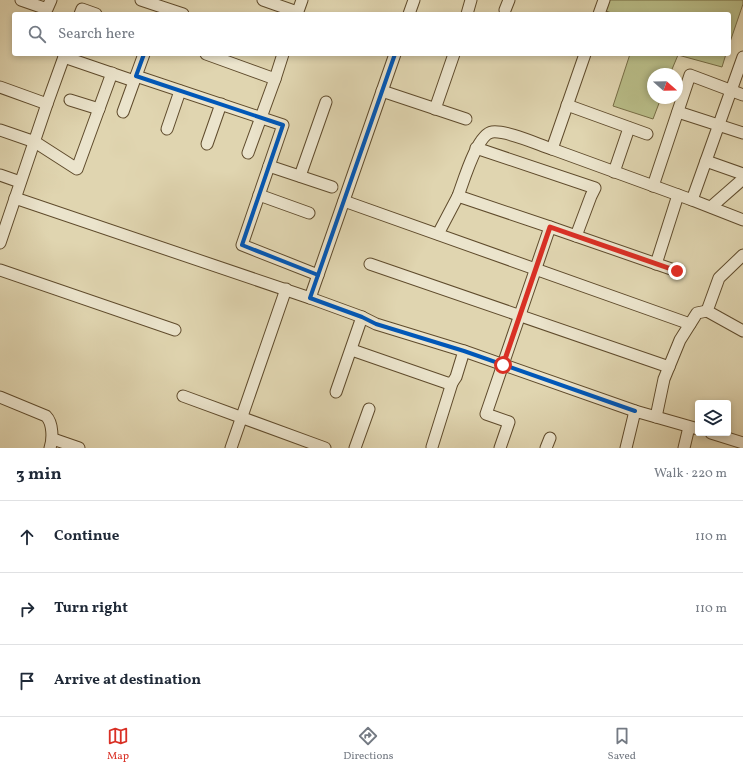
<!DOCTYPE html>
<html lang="en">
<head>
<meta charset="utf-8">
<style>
  :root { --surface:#fff; --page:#f2f2f3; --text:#1f2937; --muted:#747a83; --line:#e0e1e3; --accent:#d93025 }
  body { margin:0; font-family:Vollkorn,serif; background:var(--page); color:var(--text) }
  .controls { position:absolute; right:12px; bottom:12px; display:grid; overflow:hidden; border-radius:4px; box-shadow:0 2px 6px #0003 }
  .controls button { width:36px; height:36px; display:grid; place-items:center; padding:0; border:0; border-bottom:1px solid var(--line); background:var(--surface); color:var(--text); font:20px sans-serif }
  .compass { position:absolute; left:647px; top:68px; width:36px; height:36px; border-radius:50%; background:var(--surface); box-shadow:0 2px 6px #0003; rotate:110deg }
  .stop { position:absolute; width:12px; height:12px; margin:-9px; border:3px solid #d93025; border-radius:50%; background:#fff }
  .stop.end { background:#d93025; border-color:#fff; box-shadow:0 1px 4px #0008 }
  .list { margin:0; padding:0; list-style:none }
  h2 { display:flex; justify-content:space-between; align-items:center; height:52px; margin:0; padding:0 16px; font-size:17px }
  h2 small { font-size:13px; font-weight:400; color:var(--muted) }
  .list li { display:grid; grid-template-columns:26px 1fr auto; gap:12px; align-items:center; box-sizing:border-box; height:72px; padding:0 16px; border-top:1px solid var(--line) }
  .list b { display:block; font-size:15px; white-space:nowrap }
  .list em { font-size:13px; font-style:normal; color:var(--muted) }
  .icon { flex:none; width:22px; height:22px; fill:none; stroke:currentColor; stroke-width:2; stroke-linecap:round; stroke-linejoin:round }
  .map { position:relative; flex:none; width:743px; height:448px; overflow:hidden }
  .search { position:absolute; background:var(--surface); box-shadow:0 2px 6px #0003; left:12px; right:12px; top:12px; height:44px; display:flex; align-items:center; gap:10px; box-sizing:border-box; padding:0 14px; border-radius:4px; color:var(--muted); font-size:15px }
  .sheet { height:268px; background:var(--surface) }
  nav { display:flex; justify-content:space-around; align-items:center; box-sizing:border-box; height:56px; border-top:1px solid var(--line); background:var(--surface); font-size:11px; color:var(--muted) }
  nav a { display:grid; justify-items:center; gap:2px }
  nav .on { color:var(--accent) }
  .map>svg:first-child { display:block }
  .green { fill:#b8bc87; stroke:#766c44 }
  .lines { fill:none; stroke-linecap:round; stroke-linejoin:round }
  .minor-casing { stroke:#5f4b2c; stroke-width:13 }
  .minor { stroke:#ebe4cc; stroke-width:11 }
  .cycleway-casing { stroke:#ebe4cc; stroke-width:6 }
  .cycleway { stroke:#0057b8; stroke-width:4 }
  .route { stroke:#d93025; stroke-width:5 }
</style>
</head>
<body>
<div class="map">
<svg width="743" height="448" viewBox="0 0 743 448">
  <rect width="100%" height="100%" fill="#e0d5b0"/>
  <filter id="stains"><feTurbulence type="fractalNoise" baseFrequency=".005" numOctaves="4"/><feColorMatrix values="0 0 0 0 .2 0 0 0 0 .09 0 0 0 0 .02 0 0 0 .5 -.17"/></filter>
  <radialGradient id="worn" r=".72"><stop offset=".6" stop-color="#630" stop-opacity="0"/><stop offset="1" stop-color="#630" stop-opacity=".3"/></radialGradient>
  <g class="green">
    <path d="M604 0H743V4L729 45V14H614L601 9Z"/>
    <path d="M630 54H726L722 67 678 55 670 74H653V98H661L653 119 613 106Z"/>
  </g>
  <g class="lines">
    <g class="minor-casing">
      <g id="minor">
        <path d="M21 0 47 9 51 0"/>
        <path d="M141 0 183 14"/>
        <path d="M263 0 297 12"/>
        <path d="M505 10 509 0"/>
        <path d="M80 14 82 9 96 14"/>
        <path d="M297 14 302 0"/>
        <path d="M409 14 414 0"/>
        <path d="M467 14 471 0"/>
        <path d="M599 14 604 0"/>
        <path d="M144 54 136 76 283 125 242 245 318 275"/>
        <path d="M206 54 275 79 248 153"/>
        <path d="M395 54 310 298 362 317 376 324 464 351 635 411"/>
        <path d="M585 54 552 149 692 200"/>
        <path d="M64 57 134 81"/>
        <path d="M743 57 692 200 743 220"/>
        <path d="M275 79 283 54"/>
        <path d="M0 87 47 104"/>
        <path d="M382 91 466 119"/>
        <path d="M70 100 99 109"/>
        <path d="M567 105 647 134"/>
        <path d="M435 109 454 54"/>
        <path d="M123 112 136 76"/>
        <path d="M678 112 743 133"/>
        <path d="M167 129 180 91"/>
        <path d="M0 130 35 142 77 169 112 73"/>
        <path d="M207 144 221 104"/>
        <path d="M476 148 595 188 591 196 576 236"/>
        <path d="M706 161 743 174"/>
        <path d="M269 166 332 187"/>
        <path d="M614 172 629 128"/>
        <path d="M0 175 20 182"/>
        <path d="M300 176 326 102"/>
        <path d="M653 186 690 75 743 95"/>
        <path d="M259 195 309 213"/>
        <path d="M458 196C463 183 477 134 492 132 506 130 537 144 552 149"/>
        <path d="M15 198 310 298"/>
        <path d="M344 201 690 324"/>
        <path d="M711 207 743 179"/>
        <path d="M438 234 458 196 550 227"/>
        <path d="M0 243 47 104 65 54"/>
        <path d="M743 255 719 278 707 311 743 331"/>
        <path d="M370 264 669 367"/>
        <path d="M656 264 678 195"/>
        <path d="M0 270 175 330"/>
        <path d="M352 350 447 383H452L456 377 464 351"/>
        <path d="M336 392 362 317"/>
        <path d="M183 396 325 448"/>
        <path d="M0 397 46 416C53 423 53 439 50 448"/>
        <path d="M656 417 664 379 680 340 697 313 707 311"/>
        <path d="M711 433 743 443"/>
        <path d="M53 439 79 448"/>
        <path d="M432 447 452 383"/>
        <path d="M231 448 286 289"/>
        <path d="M355 448 369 409"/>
        <path d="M500 448 509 422 486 414 550 227 677 271"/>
        <path d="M546 448 550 438"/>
        <path d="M626 448 635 411 698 429"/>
        <path d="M684 448 689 427"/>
      </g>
    </g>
    <use href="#minor" class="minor"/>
    <g class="cycleway-casing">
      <g id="cycleway">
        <path d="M144 54 136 76 283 125 242 245 318 275"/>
        <path d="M395 54 310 298 362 317 376 324 464 351 635 411"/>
      </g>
    </g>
    <use href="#cycleway" class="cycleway"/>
  </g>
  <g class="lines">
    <path class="route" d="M503 365 550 227 677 271"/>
  </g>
  <rect width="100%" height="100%" filter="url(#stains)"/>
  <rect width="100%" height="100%" fill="url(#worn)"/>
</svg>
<div class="controls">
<button><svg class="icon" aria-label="layers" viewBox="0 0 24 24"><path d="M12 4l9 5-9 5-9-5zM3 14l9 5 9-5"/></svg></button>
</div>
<svg class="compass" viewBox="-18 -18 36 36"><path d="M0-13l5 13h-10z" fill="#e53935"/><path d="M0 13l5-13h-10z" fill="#747a83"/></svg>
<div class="stop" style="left:503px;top:365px"></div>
<div class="stop end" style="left:677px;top:271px"></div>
<div class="search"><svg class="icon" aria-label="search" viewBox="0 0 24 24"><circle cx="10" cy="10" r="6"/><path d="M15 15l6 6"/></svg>Search here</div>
</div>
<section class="sheet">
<h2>3 min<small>Walk · 220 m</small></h2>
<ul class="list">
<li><svg class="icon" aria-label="ahead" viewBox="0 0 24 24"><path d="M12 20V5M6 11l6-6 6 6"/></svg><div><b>Continue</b></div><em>110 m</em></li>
<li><svg class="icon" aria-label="right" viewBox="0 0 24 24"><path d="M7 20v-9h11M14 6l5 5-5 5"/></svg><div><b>Turn right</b></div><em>110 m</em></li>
<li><svg class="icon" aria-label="arrive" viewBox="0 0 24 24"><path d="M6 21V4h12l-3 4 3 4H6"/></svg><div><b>Arrive at destination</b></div></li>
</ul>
</section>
<nav>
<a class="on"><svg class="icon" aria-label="map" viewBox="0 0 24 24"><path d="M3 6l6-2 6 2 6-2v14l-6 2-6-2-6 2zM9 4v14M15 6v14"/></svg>Map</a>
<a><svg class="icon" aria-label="directions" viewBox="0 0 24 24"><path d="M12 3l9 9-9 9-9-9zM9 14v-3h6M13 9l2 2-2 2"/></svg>Directions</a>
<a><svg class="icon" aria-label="saved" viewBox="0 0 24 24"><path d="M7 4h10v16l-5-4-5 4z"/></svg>Saved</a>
</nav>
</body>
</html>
